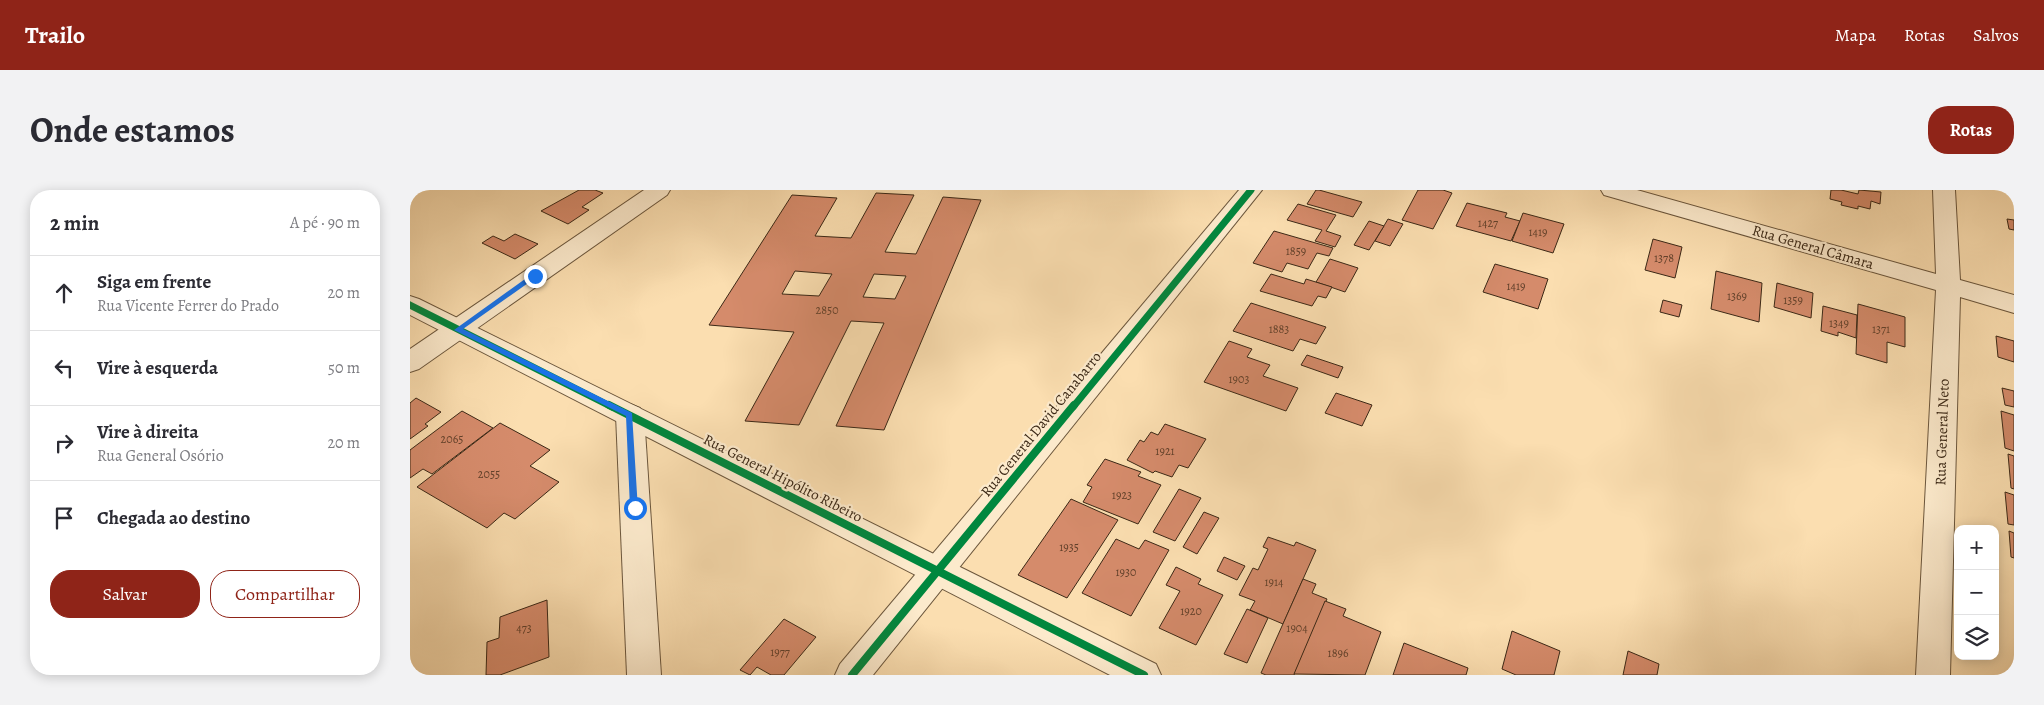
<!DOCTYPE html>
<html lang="pt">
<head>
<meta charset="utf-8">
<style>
  :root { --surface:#fff; --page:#f2f2f3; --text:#2b2b33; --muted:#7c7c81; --line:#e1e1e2; --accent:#8f2418 }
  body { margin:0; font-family:Alegreya,serif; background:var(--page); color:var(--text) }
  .controls { position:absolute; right:15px; bottom:15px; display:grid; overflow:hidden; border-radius:10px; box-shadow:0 2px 12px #0003 }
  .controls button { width:45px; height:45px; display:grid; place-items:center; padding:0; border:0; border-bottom:1px solid var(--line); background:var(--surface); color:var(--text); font:25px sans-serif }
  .stop { position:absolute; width:15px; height:15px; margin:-11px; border:4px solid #1a73e8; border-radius:50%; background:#fff }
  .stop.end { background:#1a73e8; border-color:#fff; box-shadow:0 1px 5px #0008 }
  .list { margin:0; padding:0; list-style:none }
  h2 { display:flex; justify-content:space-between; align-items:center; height:65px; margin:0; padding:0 20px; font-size:21px }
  h2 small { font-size:16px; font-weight:400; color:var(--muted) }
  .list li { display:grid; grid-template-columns:32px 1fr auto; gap:15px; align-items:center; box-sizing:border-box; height:75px; padding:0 20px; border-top:1px solid var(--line) }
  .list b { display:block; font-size:19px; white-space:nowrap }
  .list p { margin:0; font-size:16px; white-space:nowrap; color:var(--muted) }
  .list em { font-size:16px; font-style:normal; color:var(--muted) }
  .actions { display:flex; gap:10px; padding:15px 20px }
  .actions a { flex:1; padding:11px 0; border:1px solid var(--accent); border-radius:20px; text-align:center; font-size:18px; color:var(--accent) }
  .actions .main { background:var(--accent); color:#fff }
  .icon { flex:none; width:28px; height:28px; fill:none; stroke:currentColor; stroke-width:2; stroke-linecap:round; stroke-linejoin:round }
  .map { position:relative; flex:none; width:1604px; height:485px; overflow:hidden; border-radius:20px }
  header { display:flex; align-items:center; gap:30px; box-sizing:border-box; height:70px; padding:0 25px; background:var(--accent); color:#fff }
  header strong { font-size:24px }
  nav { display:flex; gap:28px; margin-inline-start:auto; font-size:18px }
  .intro { display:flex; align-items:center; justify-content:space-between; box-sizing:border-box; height:120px; padding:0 30px }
  h1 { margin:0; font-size:35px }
  .button { padding:12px 22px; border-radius:20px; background:var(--accent); color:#fff; font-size:18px; font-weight:700 }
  main { display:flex; gap:30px; padding:0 30px }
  aside { flex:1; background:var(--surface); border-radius:20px; box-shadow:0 2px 12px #0003 }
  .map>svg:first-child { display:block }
  .building { fill:#d58b6b; stroke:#3b2816; fill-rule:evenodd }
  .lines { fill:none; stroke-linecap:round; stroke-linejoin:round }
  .minor-casing { stroke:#6b563c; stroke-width:2 }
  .tertiary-casing { stroke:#6b563c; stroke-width:2 }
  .minor { fill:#fceacc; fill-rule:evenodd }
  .tertiary { fill:#fceacc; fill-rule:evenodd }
  .cycleway-far1-casing { stroke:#fceacc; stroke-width:9 }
  .cycleway-casing { stroke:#fceacc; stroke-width:11 }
  .cycleway-far1 { stroke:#00873e; stroke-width:7 }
  .cycleway { stroke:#00873e; stroke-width:8 }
  .route { fill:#1a73e8 }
  .labels { text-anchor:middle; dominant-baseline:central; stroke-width:4.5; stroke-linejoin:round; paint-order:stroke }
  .number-label { font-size:12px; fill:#62412b }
  .street-label { font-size:15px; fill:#3b2816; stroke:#fceacc }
</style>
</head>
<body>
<header>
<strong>Trailo</strong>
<nav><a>Mapa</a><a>Rotas</a><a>Salvos</a></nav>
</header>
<div class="intro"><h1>Onde estamos</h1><a class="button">Rotas</a></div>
<main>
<aside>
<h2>2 min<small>A pé · 90 m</small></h2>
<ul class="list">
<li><svg class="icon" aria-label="ahead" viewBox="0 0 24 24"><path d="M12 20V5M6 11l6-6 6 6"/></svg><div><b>Siga em frente</b><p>Rua Vicente Ferrer do Prado</p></div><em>20 m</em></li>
<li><svg class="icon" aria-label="left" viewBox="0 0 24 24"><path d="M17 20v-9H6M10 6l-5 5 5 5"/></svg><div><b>Vire à esquerda</b></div><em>50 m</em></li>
<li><svg class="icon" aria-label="right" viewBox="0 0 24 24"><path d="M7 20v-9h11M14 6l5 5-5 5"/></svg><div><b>Vire à direita</b><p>Rua General Osório</p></div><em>20 m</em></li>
<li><svg class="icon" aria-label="arrive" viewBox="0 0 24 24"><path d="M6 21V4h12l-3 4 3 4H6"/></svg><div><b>Chegada ao destino</b></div></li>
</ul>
<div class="actions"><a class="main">Salvar</a><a>Compartilhar</a></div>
</aside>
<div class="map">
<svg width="1604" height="485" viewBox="0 0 1604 485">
  <rect width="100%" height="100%" fill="#fbdeb0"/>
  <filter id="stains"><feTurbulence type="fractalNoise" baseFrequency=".004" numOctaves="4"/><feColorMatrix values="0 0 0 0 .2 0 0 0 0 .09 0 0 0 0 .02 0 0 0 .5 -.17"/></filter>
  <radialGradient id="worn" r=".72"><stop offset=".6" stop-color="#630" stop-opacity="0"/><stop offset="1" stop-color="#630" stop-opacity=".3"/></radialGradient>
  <g class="building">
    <path d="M169 0H185L193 3 172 17 179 20 158 34 131 21Z"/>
    <path d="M906 0H909L952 12 943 27 897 14Z"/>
    <path d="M1008 0H1033L1042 3 1023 39 992 30Z"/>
    <path d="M1421 0H1431L1448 4 1449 0 1471 2 1470 14 1461 11 1460 19 1448 16V19L1431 15 1432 12 1420 9Z"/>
    <path d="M466 3 504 5 475 62 506 64 533 7 571 10 474 240 426 236 474 133 441 131 389 235 335 231 384 142 299 135 382 5 427 8 405 46 441 48ZM385 81 422 84 409 106 372 104ZM464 84 496 86 485 109 453 107Z"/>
    <path d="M1057 13 1097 23 1095 27 1110 31 1101 51 1046 36Z"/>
    <path d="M888 14 926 25 916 41 931 46 925 57 905 51 912 40 877 30Z"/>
    <path d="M1113 23 1154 34 1143 63 1102 51Z"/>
    <path d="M978 29 993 34 980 56 965 51Z"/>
    <path d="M1597 29 1604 30V40L1599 39Z"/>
    <path d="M959 31 974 36 959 60 944 55Z"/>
    <path d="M864 41 923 58 919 66 907 63 898 79 877 73 872 82 843 73Z"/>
    <path d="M105 44 128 54 105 69 72 53 83 46 94 51Z"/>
    <path d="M1243 49 1272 57 1265 88 1235 80Z"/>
    <path d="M920 69 948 78 935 102 906 92Z"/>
    <path d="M1085 74 1138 89 1128 119 1073 102Z"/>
    <path d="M1306 81 1352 93 1349 132 1301 119Z"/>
    <path d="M861 84 894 94 896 89 922 97 916 108 908 106 902 116 850 101Z"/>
    <path d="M1367 93 1403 103 1401 128 1364 117Z"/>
    <path d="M1253 110 1272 115 1269 127 1250 122Z"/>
    <path d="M841 113 916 137 906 154 890 149 883 161 823 141Z"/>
    <path d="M1448 114 1495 127V157L1477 152V173L1446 164Z"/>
    <path d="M1413 116 1447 125 1446 148 1428 142V146L1411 141Z"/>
    <path d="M1586 146 1604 151V172L1588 167Z"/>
    <path d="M819 151 842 159 837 167 860 175 853 186 888 198 876 221 794 192Z"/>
    <path d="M897 165 933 177 928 188 891 175Z"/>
    <path d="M1592 198 1604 201V217L1595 215Z"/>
    <path d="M926 203 962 215 952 236 915 223Z"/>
    <path d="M6 208 31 222 15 234 18 236 0 249V213Z"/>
    <path d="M52 221 83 238 22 284 13 279 0 288V260Z"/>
    <path d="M1591 221 1604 225V261L1595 258Z"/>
    <path d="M90 233 140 260 120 276 149 292 105 329 94 323 77 338 7 297Z"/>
    <path d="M755 234 796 249 778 278 769 275 762 287 745 281 743 283 717 270 730 250 734 252 741 242 748 245Z"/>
    <path d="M1598 264 1604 266V299L1601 298Z"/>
    <path d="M695 269 731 282 728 286 751 295 728 334 673 312 682 297 677 295Z"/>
    <path d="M769 299 791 308 765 351 743 342Z"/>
    <path d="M1595 302 1604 305V335L1598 334Z"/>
    <path d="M661 309 708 330 657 408 608 385Z"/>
    <path d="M794 322 809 328 787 364 773 357Z"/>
    <path d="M1599 341 1604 343V368L1601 367Z"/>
    <path d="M858 347 884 356 886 352 906 360 873 434 840 420 845 411 829 405 843 378 848 380 858 359 853 357Z"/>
    <path d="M706 349 729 359 735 350 759 360 721 426 672 403Z"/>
    <path d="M814 367 835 376 827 390 807 381Z"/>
    <path d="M766 377 791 389 788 394 813 405 786 455 749 438 770 401 756 395Z"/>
    <path d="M893 389 906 394 902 403 917 409 884 485H856L851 483Z"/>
    <path d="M137 410 139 467 90 485H76L77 452 89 448 90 427Z"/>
    <path d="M915 411 936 419 933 426 971 442 955 485 884 484Z"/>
    <path d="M837 419 858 428 837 473 814 464Z"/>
    <path d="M374 429 406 447 374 485H361L347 477 340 485 330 480Z"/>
    <path d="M1102 441 1150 461 1144 485H1106L1092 479Z"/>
    <path d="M994 453 1058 478 1056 485H983Z"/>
    <path d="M1218 461 1249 474 1247 485H1213Z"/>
  </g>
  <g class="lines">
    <g class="minor-casing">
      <g id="minor">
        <path d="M234 0H260L257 5 9 179 0 182V159Z"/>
        <path d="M829 0H852L463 485H425L430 474Z"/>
        <path d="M1191 0H1227L1526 84 1523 0H1545L1550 90 1604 105V123L1550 107 1540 485H1506L1526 100 1194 5Z"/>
        <path d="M220 214 230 218 234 225 251 485H217L206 225 210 218Z"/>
      </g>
    </g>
    <g class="tertiary-casing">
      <path id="tertiary" d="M0 106 9 109 746 474 751 485H700L0 125Z"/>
    </g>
    <use href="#minor" class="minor"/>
    <use href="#tertiary" class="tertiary"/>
    <g class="cycleway-far1-casing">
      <g id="cycleway-far1">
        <path d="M0 115 202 217"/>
        <path d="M663 217 841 0"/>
      </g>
    </g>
    <g class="cycleway-casing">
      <g id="cycleway">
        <path d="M199 215 734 485"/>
        <path d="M442 485 664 215"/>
      </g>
    </g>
    <use href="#cycleway-far1" class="cycleway-far1"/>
    <use href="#cycleway" class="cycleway"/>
  </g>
  <path class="route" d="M122 84 128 86 53 139 222 223 228 320H222L220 318 216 226 44 140Z"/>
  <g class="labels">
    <g class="number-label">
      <text x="1078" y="33">1427</text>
      <text x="1128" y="42">1419</text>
      <text x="886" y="61">1859</text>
      <text x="1254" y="68">1378</text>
      <text x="1106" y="96">1419</text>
      <text x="1327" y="106">1369</text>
      <text x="1383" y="110">1359</text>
      <text x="417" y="120">2850</text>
      <text x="1429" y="133">1349</text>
      <text x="869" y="139">1883</text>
      <text x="1471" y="139">1371</text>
      <text x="829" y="189">1903</text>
      <text x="42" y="249">2065</text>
      <text x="755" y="261">1921</text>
      <text x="79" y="284">2055</text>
      <text x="712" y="305">1923</text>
      <text x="659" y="357">1935</text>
      <text x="716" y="382">1930</text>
      <text x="864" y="392">1914</text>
      <text x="781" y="421">1920</text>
      <text x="114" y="438">473</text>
      <text x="887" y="438">1904</text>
      <text x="370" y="462">1977</text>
      <text x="928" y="463">1896</text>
    </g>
    <g class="street-label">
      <text transform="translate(1403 57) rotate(16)">Rua General Câmara</text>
      <text transform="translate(631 234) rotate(-51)">Rua General David Canabarro</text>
      <text transform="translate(1532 242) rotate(-88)">Rua General Neto</text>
      <text transform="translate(373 288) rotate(27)">Rua General Hipólito Ribeiro</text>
    </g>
  </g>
  <rect width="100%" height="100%" filter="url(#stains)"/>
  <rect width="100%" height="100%" fill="url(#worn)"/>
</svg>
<div class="controls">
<button>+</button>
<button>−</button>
<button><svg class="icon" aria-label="layers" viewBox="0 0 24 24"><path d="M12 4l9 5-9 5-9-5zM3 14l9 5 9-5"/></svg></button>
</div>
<div class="stop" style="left:225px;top:318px"></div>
<div class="stop end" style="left:125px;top:86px"></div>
</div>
</main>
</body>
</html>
